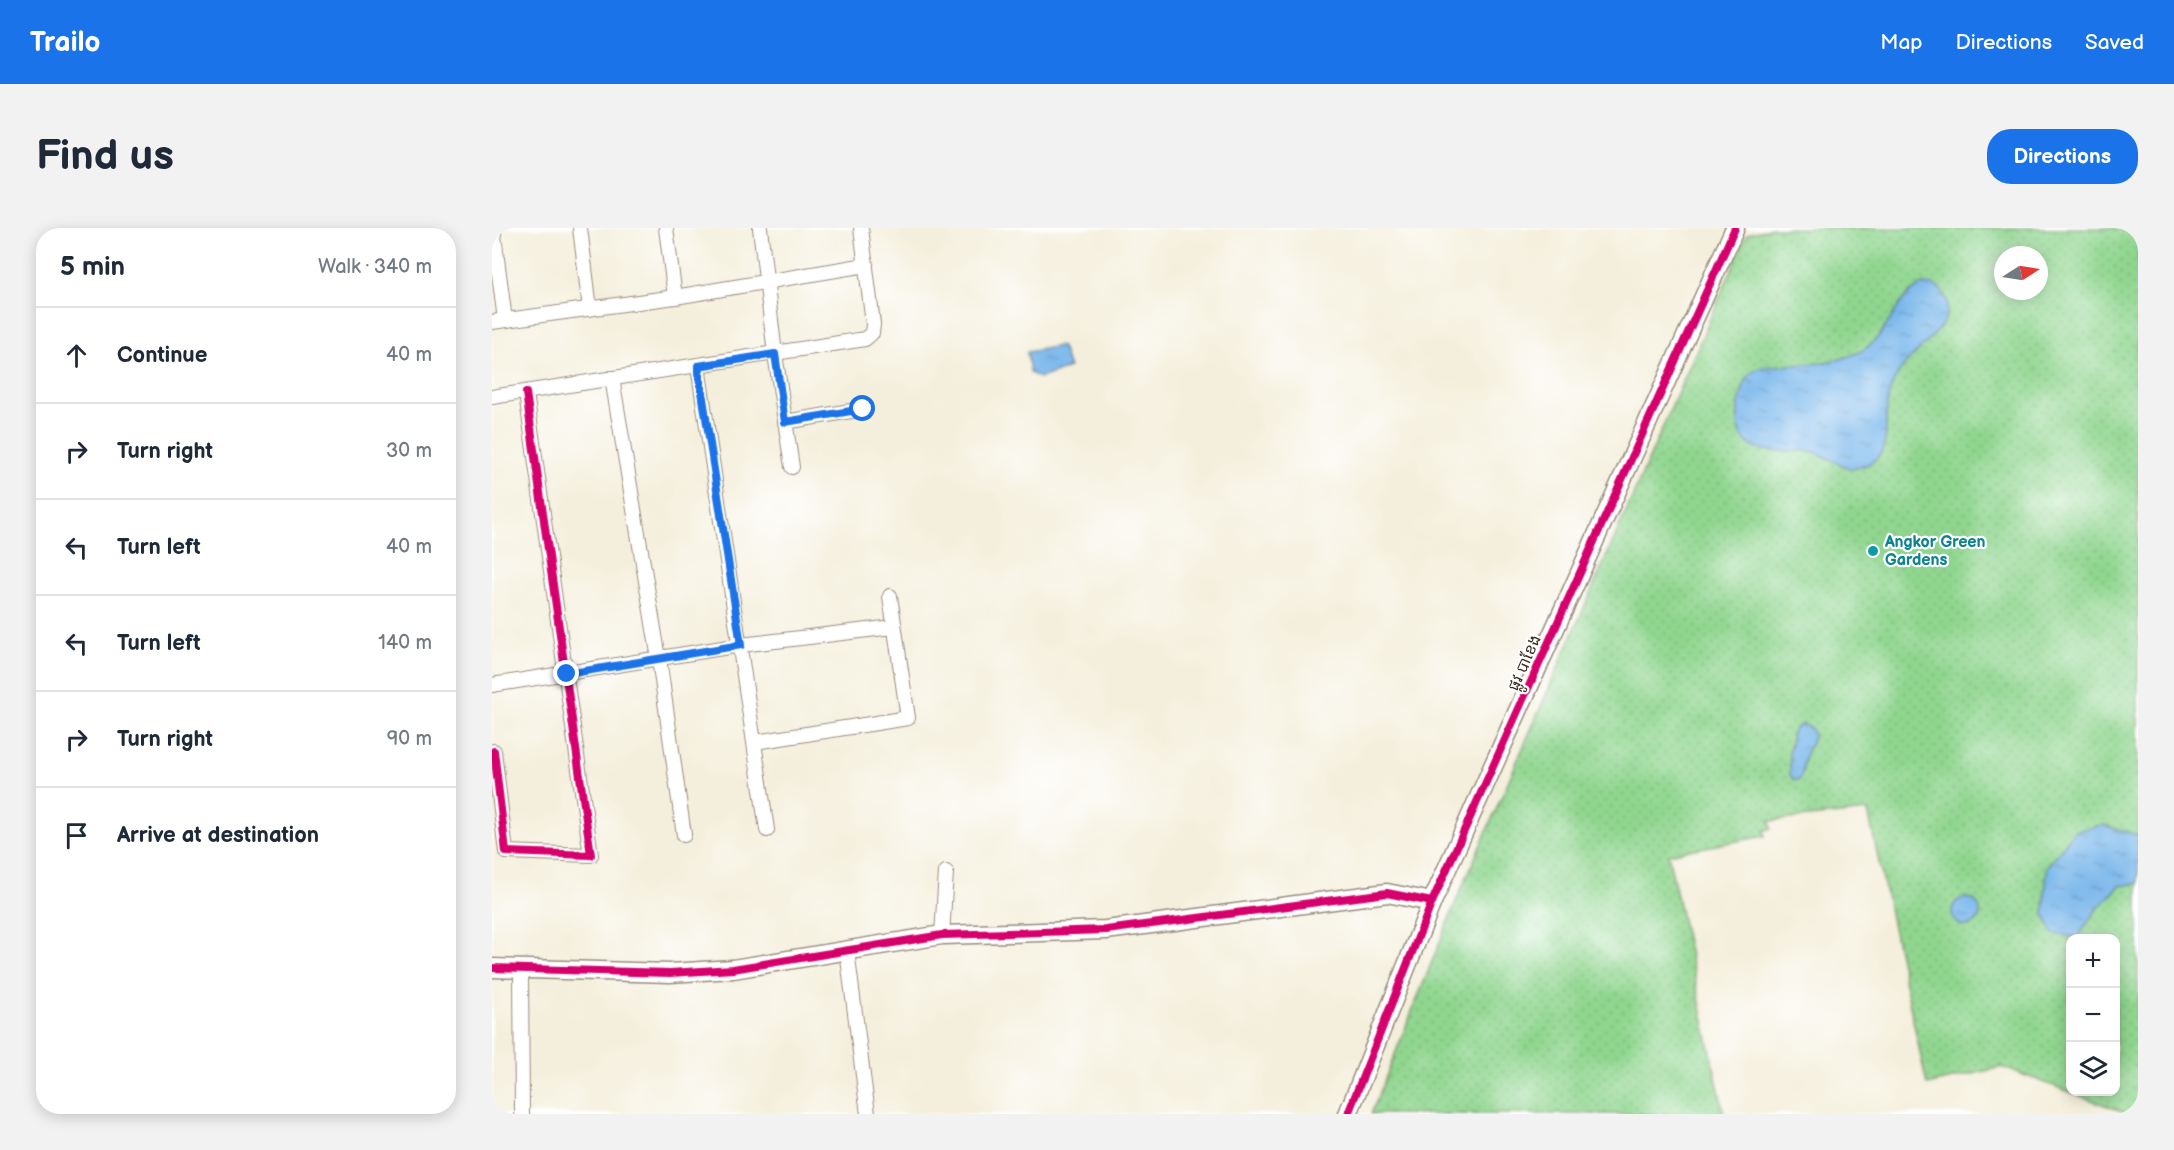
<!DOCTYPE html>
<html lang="en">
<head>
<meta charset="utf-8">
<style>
  :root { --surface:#fff; --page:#f2f2f3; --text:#1f2937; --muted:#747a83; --line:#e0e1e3; --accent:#1a73e8 }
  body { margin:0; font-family:"Balsamiq Sans","Noto Sans Khmer",sans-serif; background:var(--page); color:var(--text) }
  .controls { position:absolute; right:18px; bottom:18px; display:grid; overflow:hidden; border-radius:12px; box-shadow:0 3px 15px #0003 }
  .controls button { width:54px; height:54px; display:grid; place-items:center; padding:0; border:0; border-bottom:2px solid var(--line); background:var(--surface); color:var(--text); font:30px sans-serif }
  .compass { position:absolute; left:1502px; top:18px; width:54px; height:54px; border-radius:50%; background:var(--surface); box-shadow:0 3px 15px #0003; rotate:78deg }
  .stop { position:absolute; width:18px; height:18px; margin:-14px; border:4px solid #1a73e8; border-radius:50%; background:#fff }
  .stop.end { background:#1a73e8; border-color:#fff; box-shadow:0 2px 6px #0008 }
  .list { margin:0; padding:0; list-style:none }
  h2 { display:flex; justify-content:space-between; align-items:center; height:78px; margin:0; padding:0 24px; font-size:26px }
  h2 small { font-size:20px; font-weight:400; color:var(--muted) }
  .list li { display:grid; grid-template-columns:39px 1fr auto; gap:18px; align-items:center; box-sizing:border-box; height:96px; padding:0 24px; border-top:2px solid var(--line) }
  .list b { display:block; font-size:22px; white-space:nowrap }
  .list em { font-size:20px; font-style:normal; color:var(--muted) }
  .icon { flex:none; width:33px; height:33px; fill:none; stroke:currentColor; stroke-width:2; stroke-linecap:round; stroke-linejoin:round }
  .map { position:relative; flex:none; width:1646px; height:886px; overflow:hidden; border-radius:24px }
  header { display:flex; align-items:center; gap:36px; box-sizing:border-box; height:84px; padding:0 30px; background:var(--accent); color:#fff }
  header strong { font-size:28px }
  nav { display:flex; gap:33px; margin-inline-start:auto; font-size:21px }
  .intro { display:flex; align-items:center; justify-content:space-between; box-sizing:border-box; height:144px; padding:0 36px }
  h1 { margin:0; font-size:42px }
  .button { padding:15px 27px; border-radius:24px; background:var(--accent); color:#fff; font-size:21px; font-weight:700 }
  main { display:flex; gap:36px; padding:0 36px }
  aside { flex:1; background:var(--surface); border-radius:24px; box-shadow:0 3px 15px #0003 }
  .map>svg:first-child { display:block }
  .park { fill:url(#park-dots); stroke:#668056; stroke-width:1.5; fill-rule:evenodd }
  .water { fill:url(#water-ripples); stroke:#597084; stroke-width:1.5 }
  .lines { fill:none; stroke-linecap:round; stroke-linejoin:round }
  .minor-casing { stroke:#988c7d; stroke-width:16 }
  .tertiary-casing { stroke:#988c7d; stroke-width:21 }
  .minor { stroke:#fff; stroke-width:14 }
  .tertiary { stroke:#fff; stroke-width:18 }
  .cycleway-casing { stroke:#fff; stroke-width:11 }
  .cycleway { stroke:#d6006c; stroke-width:8 }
  .route { stroke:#1a73e8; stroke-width:8 }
  .culture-dot { fill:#0f9aa8; stroke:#fff; stroke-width:2 }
  .labels { text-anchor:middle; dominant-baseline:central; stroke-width:4.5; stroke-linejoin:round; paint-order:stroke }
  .culture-label { font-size:16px; font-weight:bold; fill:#0d838f; stroke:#fff; text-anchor:start }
  .street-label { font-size:16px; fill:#3b2a1e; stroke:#fff }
</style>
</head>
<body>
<header>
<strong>Trailo</strong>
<nav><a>Map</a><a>Directions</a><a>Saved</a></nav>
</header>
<div class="intro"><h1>Find us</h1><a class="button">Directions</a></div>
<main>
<aside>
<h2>5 min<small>Walk · 340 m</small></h2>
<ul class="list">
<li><svg class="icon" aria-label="ahead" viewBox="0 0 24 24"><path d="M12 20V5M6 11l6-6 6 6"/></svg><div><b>Continue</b></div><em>40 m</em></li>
<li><svg class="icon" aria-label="right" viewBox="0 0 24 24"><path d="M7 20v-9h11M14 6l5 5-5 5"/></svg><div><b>Turn right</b></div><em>30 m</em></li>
<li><svg class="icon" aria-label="left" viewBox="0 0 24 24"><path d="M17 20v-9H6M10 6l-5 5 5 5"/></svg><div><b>Turn left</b></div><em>40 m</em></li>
<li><svg class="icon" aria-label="left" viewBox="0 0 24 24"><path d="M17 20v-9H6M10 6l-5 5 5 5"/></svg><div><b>Turn left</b></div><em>140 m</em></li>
<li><svg class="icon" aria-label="right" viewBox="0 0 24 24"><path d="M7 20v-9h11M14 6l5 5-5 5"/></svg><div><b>Turn right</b></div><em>90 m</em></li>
<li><svg class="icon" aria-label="arrive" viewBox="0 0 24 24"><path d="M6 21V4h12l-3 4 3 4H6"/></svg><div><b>Arrive at destination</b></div></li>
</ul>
</aside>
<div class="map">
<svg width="1646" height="886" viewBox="0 0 1646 886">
  <defs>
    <pattern id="park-dots" width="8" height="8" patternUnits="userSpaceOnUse" patternTransform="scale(1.5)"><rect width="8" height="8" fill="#90d68f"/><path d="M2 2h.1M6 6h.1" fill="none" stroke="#7db87b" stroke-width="1.8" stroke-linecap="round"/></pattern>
    <pattern id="water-ripples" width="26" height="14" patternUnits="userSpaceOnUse" patternTransform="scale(1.5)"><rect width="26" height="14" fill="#77b6eb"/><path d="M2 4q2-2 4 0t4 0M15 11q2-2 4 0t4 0" fill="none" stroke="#6394be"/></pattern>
  </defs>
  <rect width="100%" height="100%" fill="#fff"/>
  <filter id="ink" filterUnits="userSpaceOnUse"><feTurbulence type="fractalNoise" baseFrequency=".0167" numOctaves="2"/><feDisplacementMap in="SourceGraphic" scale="12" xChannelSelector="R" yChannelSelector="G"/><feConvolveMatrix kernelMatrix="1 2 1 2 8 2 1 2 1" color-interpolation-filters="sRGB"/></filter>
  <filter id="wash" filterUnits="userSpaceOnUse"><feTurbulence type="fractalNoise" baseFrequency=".008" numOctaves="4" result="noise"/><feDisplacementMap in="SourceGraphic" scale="24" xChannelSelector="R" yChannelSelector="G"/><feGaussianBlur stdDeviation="1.35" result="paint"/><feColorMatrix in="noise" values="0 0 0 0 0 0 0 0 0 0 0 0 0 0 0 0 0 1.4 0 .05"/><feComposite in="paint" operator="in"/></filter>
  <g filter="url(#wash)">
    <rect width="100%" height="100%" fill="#f4efdc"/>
    <path class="park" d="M1280 0H1646V886H1637L1510 839 1435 857 1376 583 1278 593 1279 601 1272 602 1273 608 1176 626 1232 886H879L965 671 1255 6ZM1511 27H1547V63H1511ZM1578 710H1624V864H1578Z"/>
    <g class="water">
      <path d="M1434 56C1457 58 1460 81 1449 98 1433 120 1406 136 1398 163 1387 196 1409 233 1360 241 1346 237 1335 228 1322 224 1297 218 1254 235 1247 199 1245 189 1245 181 1248 172 1251 160 1253 146 1266 141 1277 137 1290 138 1302 137 1323 136 1346 134 1365 125 1400 110 1400 66 1434 56Z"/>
      <path d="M567 118 570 119 577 140 548 150 538 145 535 124Z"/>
      <path d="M1311 496 1319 500C1324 514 1316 517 1313 528 1310 536 1312 545 1307 552H1302L1298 547C1299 539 1298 534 1297 526 1297 519 1301 514 1299 506L1304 499Z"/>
      <path d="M1611 597 1646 607V655L1628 658 1605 681 1586 709 1561 706 1552 685 1555 639 1583 603Z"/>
      <circle cx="1474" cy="684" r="14"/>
    </g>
  </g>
  <g filter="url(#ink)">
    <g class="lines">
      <g class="minor-casing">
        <g id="minor">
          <path d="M1 0 13 92"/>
          <path d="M88 0 98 81"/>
          <path d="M174 0 183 69"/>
          <path d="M268 0 283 126 300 239"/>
          <path d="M0 94 183 69 374 37"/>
          <path d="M206 138 275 602"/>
          <path d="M120 150 167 431 192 607"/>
          <path d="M0 169 373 111 380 105 381 96 369 0"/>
          <path d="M293 194 371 181"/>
          <path d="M0 457 249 417 401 399"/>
          <path d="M263 514 416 490 398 368"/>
          <path d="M2 523 14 624 99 627 34 165"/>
          <path d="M450 707 454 644"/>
          <path d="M355 723 376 886"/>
          <path d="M29 741 30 886"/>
        </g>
      </g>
      <g class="tertiary-casing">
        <g id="tertiary">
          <path d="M0 740 178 745 241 741 450 707 614 702 895 665 940 674"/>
          <path d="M856 886 940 674 1243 0"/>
        </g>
      </g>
      <use href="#minor" class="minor"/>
      <use href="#tertiary" class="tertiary"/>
      <g class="cycleway-casing">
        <g id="cycleway">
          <path d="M2 523 14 624 99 627 34 165"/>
          <path d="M0 740 178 745 241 741 450 707 614 702 895 665 940 674"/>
          <path d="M856 886 940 674 1243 0"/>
        </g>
      </g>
      <use href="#cycleway" class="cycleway"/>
    </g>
  </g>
  <g class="lines" filter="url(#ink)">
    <path class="route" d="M75 446 249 417 206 138 283 126 293 194 371 181"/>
  </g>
  <circle class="culture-dot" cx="1381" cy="323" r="6"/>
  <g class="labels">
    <g class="culture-label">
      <text x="1393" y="314">Angkor Green<tspan x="1393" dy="18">Gardens</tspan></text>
    </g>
    <g class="street-label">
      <text transform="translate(1033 435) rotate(-66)">ផ្លូវ បាខែង</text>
    </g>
  </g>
</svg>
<div class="controls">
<button>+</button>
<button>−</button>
<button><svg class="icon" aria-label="layers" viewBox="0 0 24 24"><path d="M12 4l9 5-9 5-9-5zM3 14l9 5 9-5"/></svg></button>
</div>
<svg class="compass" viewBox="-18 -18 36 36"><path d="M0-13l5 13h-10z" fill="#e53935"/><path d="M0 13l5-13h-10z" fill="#747a83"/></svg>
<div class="stop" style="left:371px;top:181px"></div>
<div class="stop end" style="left:75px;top:446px"></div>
</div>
</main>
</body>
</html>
